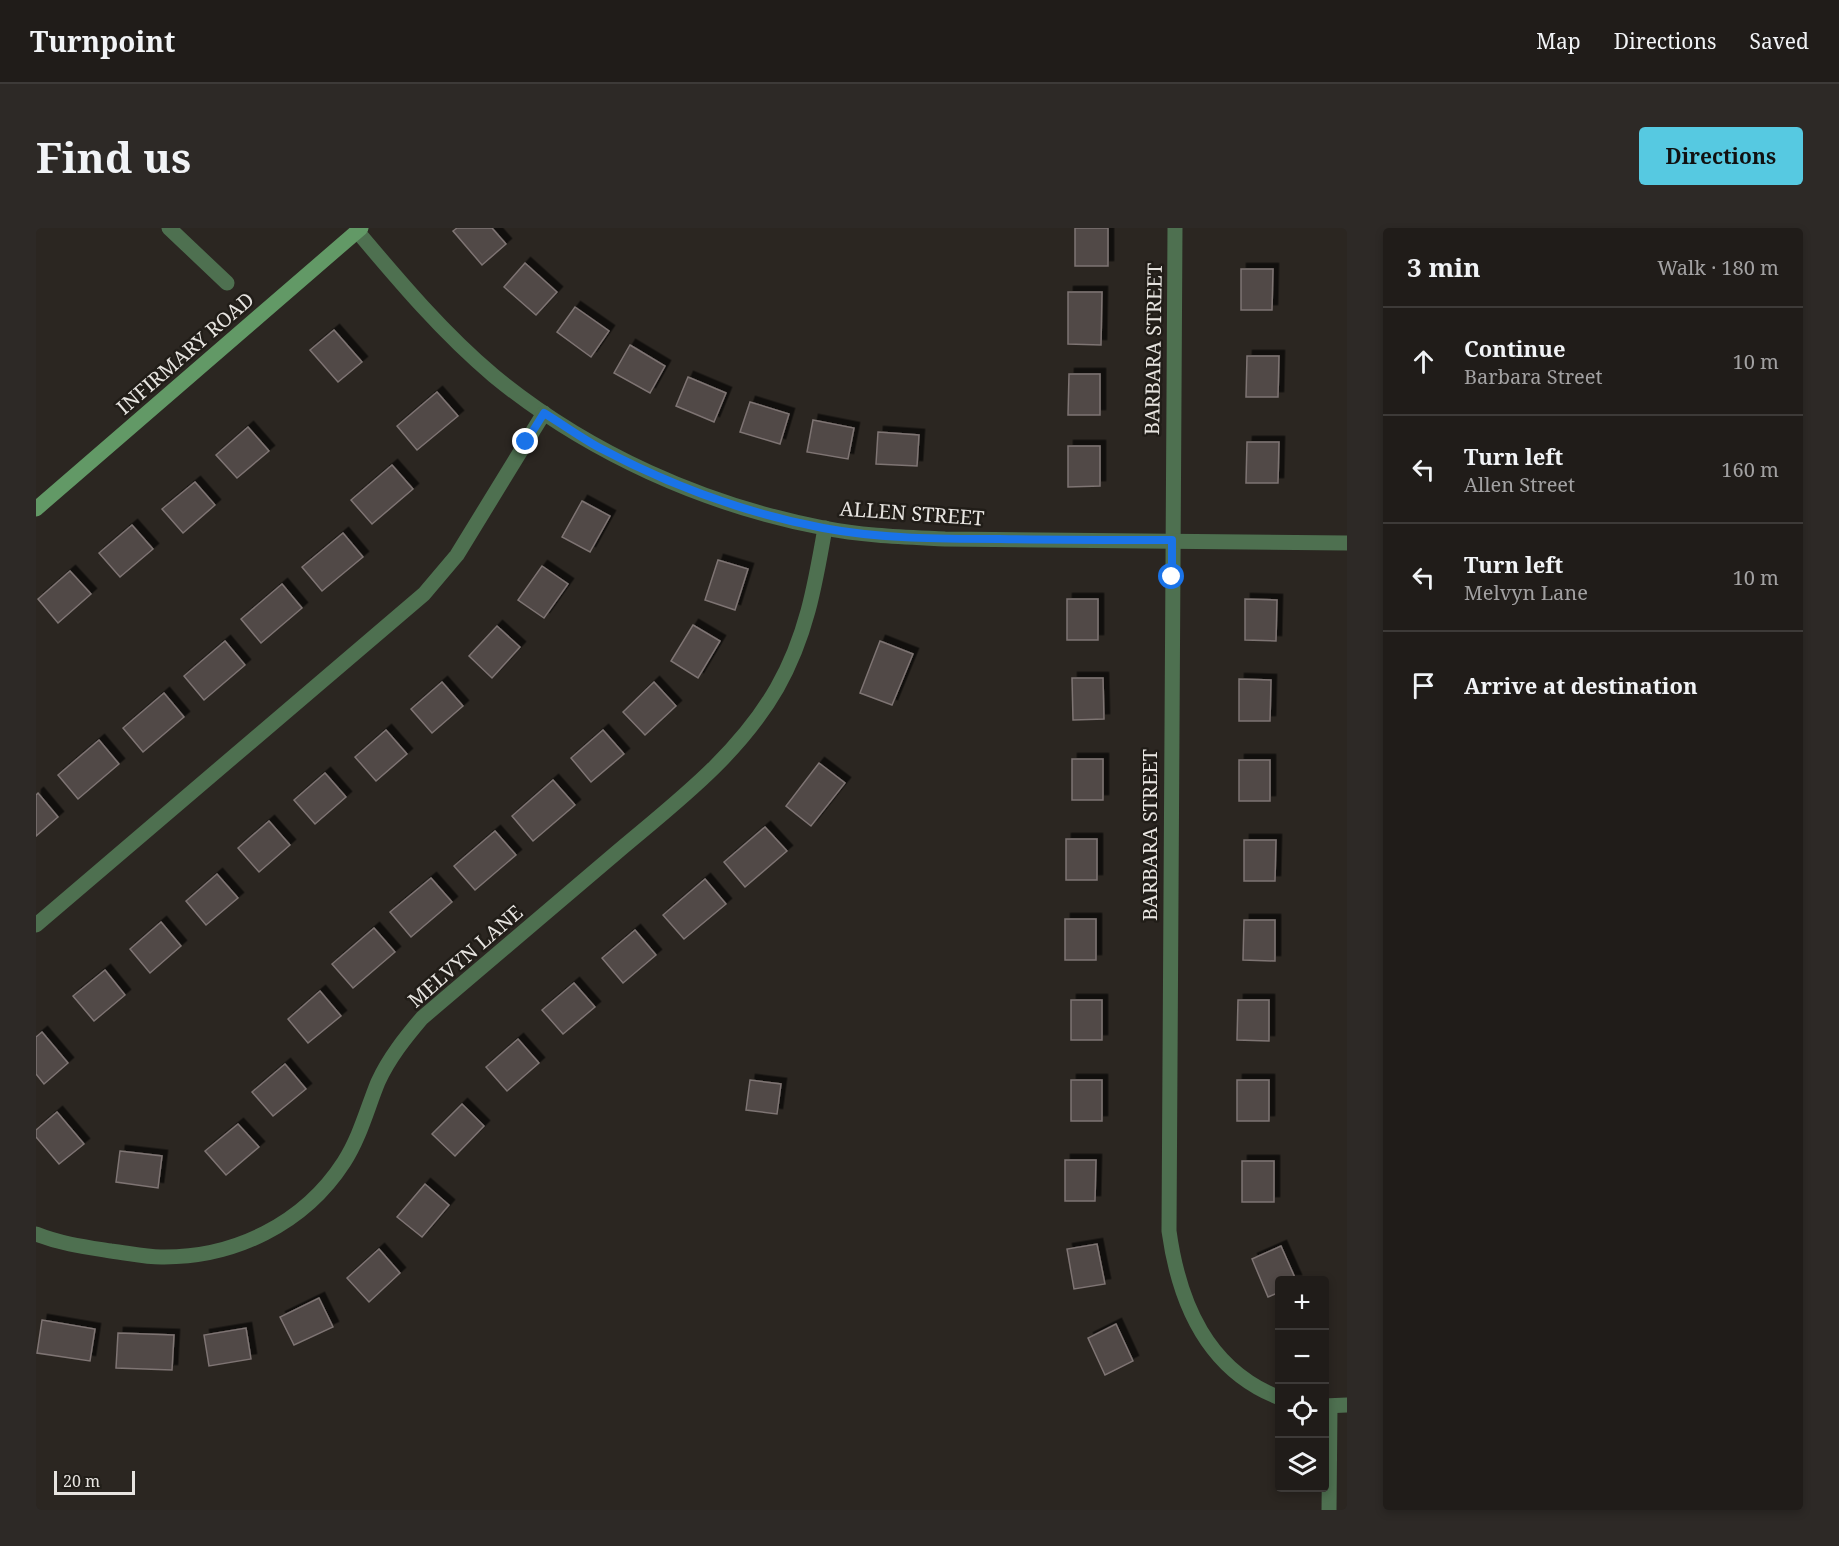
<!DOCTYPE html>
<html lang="en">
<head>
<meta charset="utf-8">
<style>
  :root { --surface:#201c19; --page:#2d2926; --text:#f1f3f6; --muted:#a2a1a2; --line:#3d3a38; --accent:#56c9e1 }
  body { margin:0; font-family:"Noto Serif",serif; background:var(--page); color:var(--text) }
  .controls { position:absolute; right:18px; bottom:18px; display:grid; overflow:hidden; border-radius:6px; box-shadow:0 3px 9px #0003 }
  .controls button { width:54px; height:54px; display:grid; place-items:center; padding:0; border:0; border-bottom:2px solid var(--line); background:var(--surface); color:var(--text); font:30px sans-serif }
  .scale { position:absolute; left:18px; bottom:15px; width:81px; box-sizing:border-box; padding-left:6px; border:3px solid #e7e4e0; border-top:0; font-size:16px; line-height:21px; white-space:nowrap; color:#e7e4e0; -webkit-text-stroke:4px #211d18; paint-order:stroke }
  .stop { position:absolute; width:18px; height:18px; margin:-14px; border:4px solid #1a73e8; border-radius:50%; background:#fff }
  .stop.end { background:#1a73e8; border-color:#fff; box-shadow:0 2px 6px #0008 }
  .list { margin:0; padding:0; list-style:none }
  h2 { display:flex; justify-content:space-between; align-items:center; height:78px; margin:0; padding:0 24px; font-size:26px }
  h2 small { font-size:20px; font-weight:400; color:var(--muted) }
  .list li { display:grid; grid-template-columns:39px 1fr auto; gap:18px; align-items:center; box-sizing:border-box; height:108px; padding:0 24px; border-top:2px solid var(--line) }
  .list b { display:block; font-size:22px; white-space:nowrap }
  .list p { margin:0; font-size:20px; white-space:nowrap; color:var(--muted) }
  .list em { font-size:20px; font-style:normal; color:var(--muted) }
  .icon { flex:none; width:33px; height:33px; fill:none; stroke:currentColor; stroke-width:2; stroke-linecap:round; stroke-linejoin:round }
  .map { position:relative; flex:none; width:1311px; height:1282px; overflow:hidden; border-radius:6px }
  header { display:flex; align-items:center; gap:36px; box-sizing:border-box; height:84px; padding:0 30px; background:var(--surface); border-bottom:2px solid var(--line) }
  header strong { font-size:28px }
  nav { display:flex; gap:33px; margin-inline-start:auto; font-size:21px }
  .intro { display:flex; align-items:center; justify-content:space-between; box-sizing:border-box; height:144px; padding:0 36px }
  h1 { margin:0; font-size:42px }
  .button { padding:15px 27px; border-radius:6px; background:var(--accent); color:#111; font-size:21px; font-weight:700 }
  main { display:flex; gap:36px; padding:0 36px }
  aside { flex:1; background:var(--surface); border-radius:6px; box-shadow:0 3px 9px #0003 }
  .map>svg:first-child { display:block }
  .building { fill:#514847; stroke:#7e7473; stroke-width:1.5; filter:url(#shadow) }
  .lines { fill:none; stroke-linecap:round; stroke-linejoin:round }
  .lane { stroke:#4e7050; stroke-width:15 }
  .street { stroke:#4e7050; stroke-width:15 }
  .secondary { stroke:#629966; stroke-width:15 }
  .route { stroke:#1a73e8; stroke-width:8 }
  .labels { text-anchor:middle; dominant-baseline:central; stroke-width:5; stroke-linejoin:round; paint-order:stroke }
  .street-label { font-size:20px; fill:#e7e4e0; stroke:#211d18 }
</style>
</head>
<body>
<header>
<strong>Turnpoint</strong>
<nav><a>Map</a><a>Directions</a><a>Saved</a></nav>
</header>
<div class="intro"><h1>Find us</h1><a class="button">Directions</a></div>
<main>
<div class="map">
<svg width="1311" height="1282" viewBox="0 0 1311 1282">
  <defs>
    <filter id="shadow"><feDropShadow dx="5.5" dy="-5.5" stdDeviation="0" flood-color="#0009"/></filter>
  </defs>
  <rect width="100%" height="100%" fill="#2b2621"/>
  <g class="building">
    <path d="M421 0H456L470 16 446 37 417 3Z"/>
    <rect x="1039" y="0" width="33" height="38"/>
    <path d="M489 35 521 64 500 87 468 59Z"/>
    <path d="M1205 41H1237L1236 82H1205Z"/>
    <path d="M1032 64H1066L1065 117 1032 116Z"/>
    <path d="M539 79 573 103 555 129 521 104Z"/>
    <path d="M298 102 326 134 302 154 274 122Z"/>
    <path d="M594 117 629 138 614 165 578 145Z"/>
    <path d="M1211 128H1243L1242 169H1210Z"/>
    <path d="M1033 146H1064V187H1032Z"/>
    <path d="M652 149 690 165 678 194 640 178Z"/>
    <path d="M401 164 422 188 381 222 361 198Z"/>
    <path d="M714 174 753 186 744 216 704 204Z"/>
    <path d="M777 192 818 200 812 231 771 224Z"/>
    <path d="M212 199 233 223 201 250 180 227Z"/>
    <path d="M842 204 883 207 881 238 840 236Z"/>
    <path d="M1211 214H1243L1242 255H1210Z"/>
    <path d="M1032 218H1064V258L1032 259Z"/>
    <path d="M356 237 377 261 336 296 315 272Z"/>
    <path d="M159 254 179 277 147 305 126 281Z"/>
    <path d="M546 273 574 288 554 324 526 309Z"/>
    <path d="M96 297 117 321 84 349 63 325Z"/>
    <path d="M307 305 327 329 286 363 266 339Z"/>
    <path d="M682 332 712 341 699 382 669 372Z"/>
    <path d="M506 338 532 356 508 390 482 372Z"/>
    <path d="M34 343 55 366 22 395 2 371Z"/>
    <path d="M246 356 266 380 225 415 205 391Z"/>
    <rect x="1031" y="371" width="31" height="41"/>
    <path d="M1209 371 1241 372 1240 413 1209 412Z"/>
    <path d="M657 397 684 413 662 450 635 433Z"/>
    <path d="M461 398 484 419 456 450 433 428Z"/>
    <path d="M189 413 209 437 168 472 148 448Z"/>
    <path d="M844 413 877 426 856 477 824 465Z"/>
    <path d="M1036 450H1067L1068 491 1037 492Z"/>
    <path d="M1203 451 1235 452 1234 493H1203Z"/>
    <path d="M406 454 427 478 396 505 375 481Z"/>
    <path d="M618 454 640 478 609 507 587 484Z"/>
    <path d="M128 465 148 489 107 524 87 500Z"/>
    <path d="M350 502 371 526 340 553 319 529Z"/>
    <path d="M567 502 588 526 555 554 535 530Z"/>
    <path d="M63 512 83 536 42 571 22 547Z"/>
    <rect x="1036" y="531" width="31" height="41"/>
    <rect x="1203" y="532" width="31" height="41"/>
    <path d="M783 535 809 555 775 598 750 578Z"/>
    <path d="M289 545 310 569 279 596 258 572Z"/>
    <path d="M517 552 539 577 497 613 476 588Z"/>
    <path d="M2 565 22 589 0 608V567Z"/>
    <path d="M233 593 254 617 223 644 202 620Z"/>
    <path d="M729 599 751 623 709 659 688 634Z"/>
    <path d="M459 603 480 627 439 662 418 638Z"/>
    <rect x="1030" y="611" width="31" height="41"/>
    <path d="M1208 612H1240L1239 653H1208Z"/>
    <path d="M181 646 202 670 170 697 150 673Z"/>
    <path d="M395 650 416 674 375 709 354 684Z"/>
    <path d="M669 651 690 676 648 711 627 687Z"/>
    <rect x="1029" y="691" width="31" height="41"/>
    <path d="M1208 692H1239V733L1207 732Z"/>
    <path d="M125 694 145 718 114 745 94 721Z"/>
    <path d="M338 700 359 724 317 760 296 736Z"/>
    <path d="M599 702 620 727 587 755 566 730Z"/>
    <path d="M69 742 89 767 58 793 37 768Z"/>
    <path d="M538 755 559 779 527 806 506 782Z"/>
    <path d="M284 763 305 788 272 815 252 791Z"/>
    <rect x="1035" y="772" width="31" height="40"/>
    <path d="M1202 772H1233V813L1201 812Z"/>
    <path d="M6 804 32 835 8 856 0 846V809Z"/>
    <path d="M482 811 503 835 471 863 450 839Z"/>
    <path d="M249 836 270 861 237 888 216 864Z"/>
    <path d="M714 852 745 856 741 886 710 882Z"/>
    <rect x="1035" y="852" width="31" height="41"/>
    <rect x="1201" y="852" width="32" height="41"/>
    <path d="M426 876 448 898 419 928 396 906Z"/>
    <path d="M21 884 48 916 23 936 0 909V902Z"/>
    <path d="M202 896 223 919 190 947 169 923Z"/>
    <path d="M84 923 126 928 122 960 80 954Z"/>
    <path d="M1029 932H1060L1059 973H1029Z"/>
    <rect x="1206" y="933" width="32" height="41"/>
    <path d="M389 956 413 977 386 1009 361 989Z"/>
    <path d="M1061 1016 1069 1056 1038 1061 1031 1021Z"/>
    <path d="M1245 1018 1260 1052H1244V1064L1232 1069 1216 1031Z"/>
    <path d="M343 1021 364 1045 333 1074 311 1050Z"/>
    <path d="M283 1070 297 1099 258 1117 244 1089Z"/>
    <path d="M6 1092 59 1101 54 1133 1 1125Z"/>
    <path d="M1080 1096 1097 1133 1069 1147 1052 1110Z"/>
    <path d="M210 1100 215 1131 173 1138 168 1107Z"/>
    <path d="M82 1105 138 1107 136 1142 80 1140Z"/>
  </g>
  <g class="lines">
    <path class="lane" d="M133 0 191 55"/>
    <g class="street">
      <path d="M1139 0 1133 1003C1143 1075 1171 1142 1244 1170"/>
      <path d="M321 3C364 54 407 105 458 148 552 225 668 277 788 300 828 308 869 309 909 311L1311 315"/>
      <path d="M0 697 388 366 421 327 508 185"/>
      <path d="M0 1006C25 1016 49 1019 75 1023 92 1025 109 1029 125 1029 198 1030 268 996 308 934 324 909 331 881 342 854 353 830 369 810 386 790 451 735 515 680 580 625 639 575 702 528 741 460 770 409 779 358 789 300"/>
      <path d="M1288 1178 1311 1177"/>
      <path d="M1293 1282 1294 1179"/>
    </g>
    <path class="secondary" d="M0 281 325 0"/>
  </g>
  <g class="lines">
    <path class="route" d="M490 214 508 185C526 196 544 209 562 219 633 257 709 285 787 300 845 311 905 311 964 311 1021 312 1079 312 1136 312V349"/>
  </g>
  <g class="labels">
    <g class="street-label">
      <text transform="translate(1117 121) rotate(-89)">BARBARA STREET</text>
      <text transform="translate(149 125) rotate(-41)">INFIRMARY ROAD</text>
      <text transform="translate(876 285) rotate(4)">ALLEN STREET</text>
      <text transform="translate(1113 607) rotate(-90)">BARBARA STREET</text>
      <text transform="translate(429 728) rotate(-41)">MELVYN LANE</text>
    </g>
  </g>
</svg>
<div class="controls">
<button>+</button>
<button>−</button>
<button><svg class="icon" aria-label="locate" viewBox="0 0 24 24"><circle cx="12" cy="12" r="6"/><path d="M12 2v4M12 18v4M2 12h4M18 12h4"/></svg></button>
<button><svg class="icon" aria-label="layers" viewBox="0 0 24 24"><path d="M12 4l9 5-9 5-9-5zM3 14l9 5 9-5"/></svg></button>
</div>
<div class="scale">20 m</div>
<div class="stop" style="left:1136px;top:349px"></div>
<div class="stop end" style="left:490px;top:214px"></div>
</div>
<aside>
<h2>3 min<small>Walk · 180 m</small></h2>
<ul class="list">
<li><svg class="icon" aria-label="ahead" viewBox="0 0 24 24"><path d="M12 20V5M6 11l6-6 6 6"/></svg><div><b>Continue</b><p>Barbara Street</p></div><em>10 m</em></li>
<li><svg class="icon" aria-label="left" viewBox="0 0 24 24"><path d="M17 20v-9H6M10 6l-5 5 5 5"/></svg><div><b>Turn left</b><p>Allen Street</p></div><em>160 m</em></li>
<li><svg class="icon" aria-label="left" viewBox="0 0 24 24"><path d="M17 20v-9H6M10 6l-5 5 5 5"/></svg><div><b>Turn left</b><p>Melvyn Lane</p></div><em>10 m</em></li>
<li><svg class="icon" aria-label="arrive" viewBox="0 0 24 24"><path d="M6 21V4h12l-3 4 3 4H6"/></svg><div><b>Arrive at destination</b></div></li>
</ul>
</aside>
</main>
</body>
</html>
